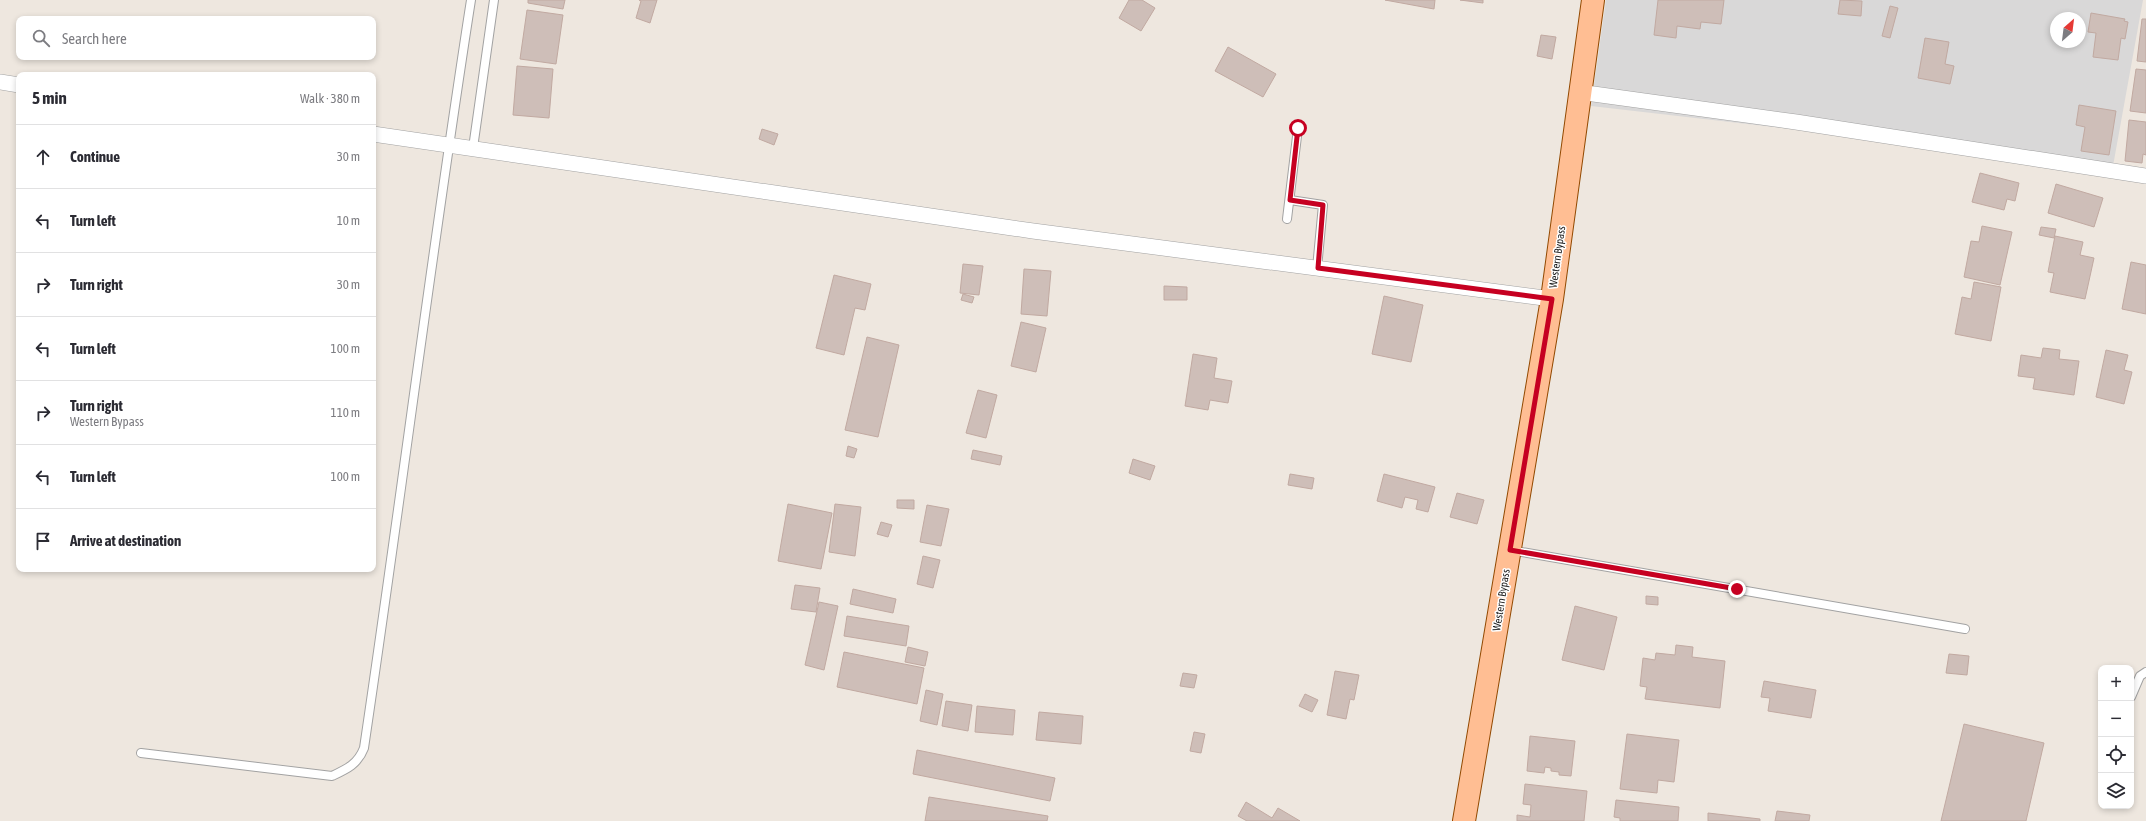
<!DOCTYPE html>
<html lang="en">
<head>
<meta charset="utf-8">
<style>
  :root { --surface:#fff; --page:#f2f2f3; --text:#2b2b33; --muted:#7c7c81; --line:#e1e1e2 }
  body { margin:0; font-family:"Asap Condensed",sans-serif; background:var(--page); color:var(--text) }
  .controls { position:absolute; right:12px; bottom:12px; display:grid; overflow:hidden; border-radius:8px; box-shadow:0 2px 6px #0003 }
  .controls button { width:36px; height:36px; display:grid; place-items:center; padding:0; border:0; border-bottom:1px solid var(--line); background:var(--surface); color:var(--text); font:20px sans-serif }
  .compass { position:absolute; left:2050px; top:12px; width:36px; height:36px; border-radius:50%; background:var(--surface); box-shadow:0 2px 6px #0003; rotate:28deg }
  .stop { position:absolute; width:12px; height:12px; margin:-9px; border:3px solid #c60021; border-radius:50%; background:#fff }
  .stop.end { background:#c60021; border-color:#fff; box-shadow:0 1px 4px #0008 }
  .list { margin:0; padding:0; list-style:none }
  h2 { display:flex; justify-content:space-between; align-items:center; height:52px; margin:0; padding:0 16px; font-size:17px }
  h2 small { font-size:13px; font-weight:400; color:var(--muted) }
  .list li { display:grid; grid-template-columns:26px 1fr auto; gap:12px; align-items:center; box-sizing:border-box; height:64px; padding:0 16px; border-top:1px solid var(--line) }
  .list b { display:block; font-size:15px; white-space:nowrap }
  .list p { margin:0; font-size:13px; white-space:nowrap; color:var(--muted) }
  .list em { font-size:13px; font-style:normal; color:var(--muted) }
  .icon { flex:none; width:22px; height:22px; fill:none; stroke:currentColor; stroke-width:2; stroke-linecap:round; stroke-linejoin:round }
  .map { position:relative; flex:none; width:2146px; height:821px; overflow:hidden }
  .search { position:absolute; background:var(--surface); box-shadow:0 2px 6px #0003; left:16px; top:16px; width:360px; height:44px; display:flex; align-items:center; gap:10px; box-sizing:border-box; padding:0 14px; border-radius:8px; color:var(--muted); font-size:15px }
  .panel { position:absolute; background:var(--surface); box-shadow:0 2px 6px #0003; left:16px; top:72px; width:360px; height:500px; border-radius:8px }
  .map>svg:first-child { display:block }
  .residential { fill:#d9d8d8; fill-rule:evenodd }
  .building { fill:#cebeb8; stroke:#c1a9a1 }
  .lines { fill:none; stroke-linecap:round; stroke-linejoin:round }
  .service-casing { stroke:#a2a2a2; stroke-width:10 }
  .minor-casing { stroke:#a2a2a2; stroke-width:16 }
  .primary-casing { stroke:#924900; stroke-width:24 }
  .service { stroke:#fff; stroke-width:8 }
  .minor { stroke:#fff; stroke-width:15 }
  .primary { stroke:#ffbe93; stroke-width:22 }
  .route { stroke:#c60021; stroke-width:5 }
  .labels { text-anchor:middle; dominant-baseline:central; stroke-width:3; stroke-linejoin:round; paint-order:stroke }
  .street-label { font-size:11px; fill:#1b1b1b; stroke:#fff }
</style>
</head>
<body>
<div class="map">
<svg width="2146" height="821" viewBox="0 0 2146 821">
  <rect width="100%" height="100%" fill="#eee7df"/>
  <path class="residential" d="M1606 0H2143L2113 166 1591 106ZM2056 18H2080V42H2056Z"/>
  <g class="building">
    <path d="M528 0H565L563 9 528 3Z"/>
    <path d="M639 0H657L650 23 636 18 641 1Z"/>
    <path d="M1129 0H1142L1155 8 1141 31 1119 18Z"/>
    <path d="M1385 0H1435L1434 9Z"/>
    <path d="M1460 0H1483V3Z"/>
    <path d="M1658 0H1724L1721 24 1701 22 1700 29 1677 26 1676 38 1654 35Z"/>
    <path d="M1840 0 1862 1 1861 16 1838 14Z"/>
    <path d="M1890 6 1898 8 1890 38 1882 36Z"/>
    <path d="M527 10 563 15 556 64 520 59Z"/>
    <path d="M2091 13 2125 19 2124 21 2128 22 2125 39 2121 38 2118 60 2093 57 2096 33 2088 32Z"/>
    <path d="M2142 19H2146V62L2137 61Z"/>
    <path d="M1541 35 1556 37 1552 59 1537 56Z"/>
    <path d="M1925 38 1949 42 1945 64 1954 66 1950 84 1918 78Z"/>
    <path d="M1228 47 1276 74 1263 97 1215 71Z"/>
    <path d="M517 66 553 69 549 118 513 115Z"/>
    <path d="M2136 69 2146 70V113L2130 111Z"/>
    <path d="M2079 105 2116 111 2109 155 2081 151 2085 127 2076 125Z"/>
    <path d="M2129 120 2146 122V155L2143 154 2142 163 2125 161Z"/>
    <path d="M762 129 778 134 774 145 759 139Z"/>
    <path d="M1980 173 2019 183 2015 201 2007 199 2004 210 1972 202Z"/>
    <path d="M2056 184 2103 198 2094 227 2048 213Z"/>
    <path d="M1982 226 2012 232 2000 285 1964 277 1971 241 1979 242Z"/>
    <path d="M2041 227 2056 229 2054 238 2039 235Z"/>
    <path d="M2055 236 2083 242 2080 255 2094 258 2085 299 2050 292 2054 273 2048 272Z"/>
    <path d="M2131 262 2146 265V314L2122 309Z"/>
    <path d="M963 264 983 266 979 295 960 293Z"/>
    <path d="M1024 269 1051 271 1047 316 1021 314Z"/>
    <path d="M834 275 871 284 865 310 855 308 844 355 816 348Z"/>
    <path d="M1974 282 2001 287 1991 341 1955 334 1962 297 1971 299Z"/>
    <path d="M1164 286 1187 287V300H1164Z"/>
    <path d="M963 294 974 297 972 303 961 300Z"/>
    <path d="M1384 296 1423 305 1411 362 1372 354Z"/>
    <path d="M1021 322 1046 328 1036 372 1011 366Z"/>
    <path d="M867 337 899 345 878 437 845 430Z"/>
    <path d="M2043 348 2060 350 2059 359 2079 361 2074 395 2033 389 2035 378 2018 376 2021 355 2041 358Z"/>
    <path d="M2106 350 2128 355 2124 370 2132 372 2124 404 2096 397Z"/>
    <path d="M1193 354 1217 358 1214 378 1232 381 1228 403 1210 400 1208 410 1185 406Z"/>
    <path d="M978 390 997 395 986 438 966 433Z"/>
    <path d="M848 446 857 449 854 458 846 456Z"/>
    <path d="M973 450 1002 456 1000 465 971 459Z"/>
    <path d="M1133 459 1155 466 1150 480 1129 473Z"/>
    <path d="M1290 474 1314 478 1312 489 1288 485Z"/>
    <path d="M1384 474 1435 487 1428 512 1416 509 1418 500 1405 497 1402 508 1377 501Z"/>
    <path d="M1457 493 1484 500 1477 524 1450 517Z"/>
    <path d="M897 500H914V509L897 508Z"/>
    <path d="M788 504 832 513 821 569 778 561Z"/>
    <path d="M835 504 861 507 855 556 829 552Z"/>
    <path d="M927 505 949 509 941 546 920 542Z"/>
    <path d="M881 522 892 525 888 537 877 534Z"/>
    <path d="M923 556 940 560 933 588 917 584Z"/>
    <path d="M795 585 820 588 816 612 791 609Z"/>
    <path d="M853 589 896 599 893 613 850 604Z"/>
    <path d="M1646 596 1658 597V605L1646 604Z"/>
    <path d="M819 602 838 606 824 670 805 665Z"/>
    <path d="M1575 606 1617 617 1604 670 1562 660Z"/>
    <path d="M847 616 909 626 906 646 844 636Z"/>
    <path d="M1676 645 1693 647 1692 657 1725 661 1720 708 1645 699 1647 687 1640 686 1643 658 1655 660 1656 653 1675 655Z"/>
    <path d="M908 647 928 652 925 666 905 662Z"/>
    <path d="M844 652 924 668 917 704 837 687Z"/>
    <path d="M1949 654 1969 656 1967 675 1946 673Z"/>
    <path d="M1335 671 1359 675 1354 700 1350 699 1346 719 1327 715Z"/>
    <path d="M1183 673 1197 675 1194 688 1180 686Z"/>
    <path d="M1764 681 1816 690 1811 718 1768 711 1770 698 1761 697Z"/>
    <path d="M926 690 943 694 937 725 920 721Z"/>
    <path d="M1305 694 1318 700 1312 712 1299 706Z"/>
    <path d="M946 701 972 705 968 731 942 726Z"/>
    <path d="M977 706 1015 710 1013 735 975 732Z"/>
    <path d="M1039 712 1083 716 1081 744 1036 740Z"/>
    <path d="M1964 724 2044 743 2026 821H1941Z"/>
    <path d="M1194 732 1205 734 1201 753 1190 751Z"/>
    <path d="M1627 734 1679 740 1674 782 1658 780 1657 793 1620 789Z"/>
    <path d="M1530 736 1575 741 1571 776 1559 775V772L1551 771V768L1545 767 1544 773 1527 771Z"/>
    <path d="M917 750 1055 778 1050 801 913 774Z"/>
    <path d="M1525 784 1587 791 1584 821H1517V815L1530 817 1531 805 1523 804Z"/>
    <path d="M929 797 1048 816 1047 821H925Z"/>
    <path d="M1616 800 1679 807 1678 821H1620V818L1614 817Z"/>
    <path d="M1246 802 1272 818 1278 808 1300 821H1247L1238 816Z"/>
    <path d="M1777 811 1810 815 1809 821H1775Z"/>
    <path d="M1708 813 1760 819V821H1708Z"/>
  </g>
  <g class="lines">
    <g class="service-casing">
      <g id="service">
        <path d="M473 148 494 0"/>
        <path d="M1290 200 1323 205 1317 268"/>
        <path d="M1287 219 1298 128"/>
        <path d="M1510 550 1965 629"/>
        <path d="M2131 697 2140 676 2146 672"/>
        <path d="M141 753 332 776C347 769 358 764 364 748 401 499 432 249 471 0"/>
      </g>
    </g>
    <g class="minor-casing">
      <g id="minor">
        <path d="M0 82 19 85"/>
        <path d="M1579 92 1796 122 2146 176"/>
        <path d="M373 134 1033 231 1552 299"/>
      </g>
    </g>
    <g class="primary-casing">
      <path id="primary" d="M1464 821 1552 299 1593 0"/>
    </g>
    <use href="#service" class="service"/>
    <use href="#minor" class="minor"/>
    <use href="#primary" class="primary"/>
  </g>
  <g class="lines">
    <path class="route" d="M1298 128 1290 200 1323 205 1318 268 1552 299 1510 550 1737 589"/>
  </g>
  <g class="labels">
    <g class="street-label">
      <text transform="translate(1557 257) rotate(-82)">Western Bypass</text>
      <text transform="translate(1501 600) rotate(-81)">Western Bypass</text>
    </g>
  </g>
</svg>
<div class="controls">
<button>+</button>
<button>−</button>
<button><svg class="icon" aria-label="locate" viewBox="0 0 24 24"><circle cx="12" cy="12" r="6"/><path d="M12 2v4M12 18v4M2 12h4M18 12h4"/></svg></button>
<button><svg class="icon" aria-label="layers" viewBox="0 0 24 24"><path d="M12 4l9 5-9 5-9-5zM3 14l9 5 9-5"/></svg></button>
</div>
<svg class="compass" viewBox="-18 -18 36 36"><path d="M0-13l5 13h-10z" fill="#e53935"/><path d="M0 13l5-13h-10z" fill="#7c7c81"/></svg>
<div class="stop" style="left:1298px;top:128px"></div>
<div class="stop end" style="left:1737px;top:589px"></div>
<div class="search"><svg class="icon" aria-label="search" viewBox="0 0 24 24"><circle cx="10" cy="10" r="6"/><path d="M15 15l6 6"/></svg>Search here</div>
<section class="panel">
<h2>5 min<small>Walk · 380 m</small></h2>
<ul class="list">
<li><svg class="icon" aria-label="ahead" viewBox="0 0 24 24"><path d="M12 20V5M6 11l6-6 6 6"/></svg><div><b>Continue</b></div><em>30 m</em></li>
<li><svg class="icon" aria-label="left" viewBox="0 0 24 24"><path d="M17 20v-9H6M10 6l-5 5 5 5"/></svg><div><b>Turn left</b></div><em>10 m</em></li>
<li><svg class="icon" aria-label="right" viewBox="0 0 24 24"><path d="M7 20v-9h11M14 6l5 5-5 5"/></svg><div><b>Turn right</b></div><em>30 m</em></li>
<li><svg class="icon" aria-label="left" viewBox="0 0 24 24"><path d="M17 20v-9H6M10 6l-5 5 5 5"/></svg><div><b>Turn left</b></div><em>100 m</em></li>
<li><svg class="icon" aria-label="right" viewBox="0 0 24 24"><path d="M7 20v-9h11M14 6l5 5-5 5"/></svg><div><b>Turn right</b><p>Western Bypass</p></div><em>110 m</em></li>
<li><svg class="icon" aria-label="left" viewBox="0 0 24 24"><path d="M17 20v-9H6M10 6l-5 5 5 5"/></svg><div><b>Turn left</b></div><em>100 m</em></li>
<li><svg class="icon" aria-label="arrive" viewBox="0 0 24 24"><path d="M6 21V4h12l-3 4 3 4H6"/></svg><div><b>Arrive at destination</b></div></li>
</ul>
</section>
</div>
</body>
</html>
